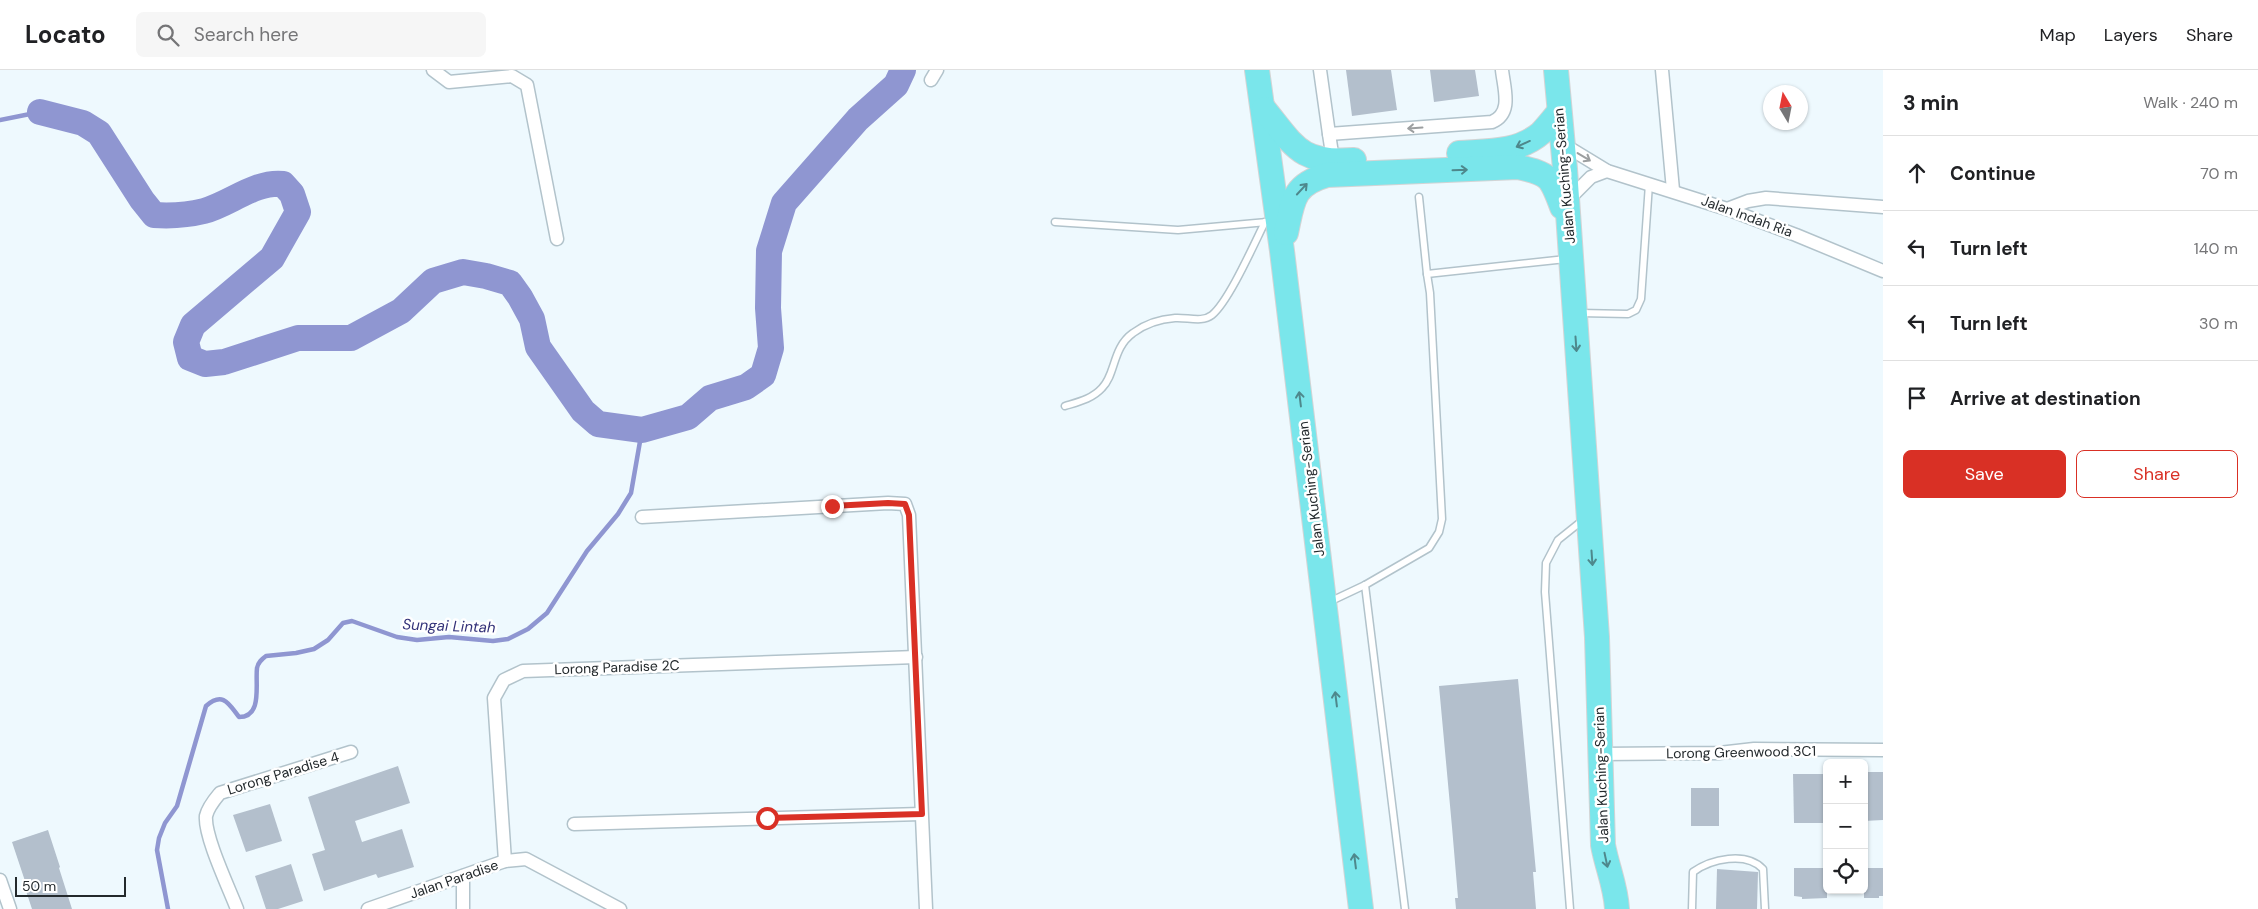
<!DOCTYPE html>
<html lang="en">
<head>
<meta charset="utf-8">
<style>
  :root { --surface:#fff; --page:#f6f6f6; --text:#202124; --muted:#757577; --line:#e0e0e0; --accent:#d93025 }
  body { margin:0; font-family:"DM Sans",sans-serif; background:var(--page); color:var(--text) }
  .controls { position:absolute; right:15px; bottom:15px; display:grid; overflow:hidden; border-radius:8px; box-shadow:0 1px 4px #0004 }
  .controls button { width:45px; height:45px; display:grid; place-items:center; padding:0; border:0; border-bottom:1px solid var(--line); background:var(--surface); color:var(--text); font:25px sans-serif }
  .compass { position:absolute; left:1763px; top:15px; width:45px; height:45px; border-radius:50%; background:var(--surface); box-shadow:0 1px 4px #0004; rotate:350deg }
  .scale { position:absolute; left:15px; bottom:12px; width:111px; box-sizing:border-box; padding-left:5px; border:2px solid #23292c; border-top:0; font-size:14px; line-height:18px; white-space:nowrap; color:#23292c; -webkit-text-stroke:4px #fff; paint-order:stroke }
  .stop { position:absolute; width:15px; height:15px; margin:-11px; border:4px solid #d93025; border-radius:50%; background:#fff }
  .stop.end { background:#d93025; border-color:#fff; box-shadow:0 1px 5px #0008 }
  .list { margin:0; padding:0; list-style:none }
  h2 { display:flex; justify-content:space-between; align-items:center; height:65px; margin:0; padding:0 20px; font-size:21px }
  h2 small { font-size:16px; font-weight:400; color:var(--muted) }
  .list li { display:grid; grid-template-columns:32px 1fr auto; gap:15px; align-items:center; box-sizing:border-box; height:75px; padding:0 20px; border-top:1px solid var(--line) }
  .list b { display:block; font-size:19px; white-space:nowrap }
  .list em { font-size:16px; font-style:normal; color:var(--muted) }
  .actions { display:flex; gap:10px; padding:15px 20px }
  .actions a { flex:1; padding:11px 0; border:1px solid var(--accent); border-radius:8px; text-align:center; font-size:18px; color:var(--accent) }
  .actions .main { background:var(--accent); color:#fff }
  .icon { flex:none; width:28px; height:28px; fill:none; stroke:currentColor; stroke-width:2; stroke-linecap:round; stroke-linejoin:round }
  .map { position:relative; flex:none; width:1883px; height:839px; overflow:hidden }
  header { display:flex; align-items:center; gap:30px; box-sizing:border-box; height:70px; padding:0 25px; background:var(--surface); border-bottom:1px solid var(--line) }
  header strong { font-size:24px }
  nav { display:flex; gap:28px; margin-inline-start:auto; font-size:18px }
  .search { width:350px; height:45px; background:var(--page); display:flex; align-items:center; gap:12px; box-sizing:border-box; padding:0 18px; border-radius:8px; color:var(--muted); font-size:19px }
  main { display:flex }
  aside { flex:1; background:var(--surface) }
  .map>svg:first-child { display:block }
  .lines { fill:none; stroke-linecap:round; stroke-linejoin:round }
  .stream { stroke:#8f96d1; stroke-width:4.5 }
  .river { stroke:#8f96d1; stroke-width:26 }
  .building { fill:#b3bfcc }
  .lane-casing { stroke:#b2c3cb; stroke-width:9 }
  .street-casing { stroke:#b2c3cb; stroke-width:15 }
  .highway-casing { stroke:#d3d4d5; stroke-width:26 }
  .lane { stroke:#fff; stroke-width:6 }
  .street { stroke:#fff; stroke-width:12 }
  .highway { stroke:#7ae6eb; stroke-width:24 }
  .oneway { stroke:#9c9fa0 }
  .oneway2 { stroke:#4e888c }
  .route { stroke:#d93025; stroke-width:6 }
  .labels { text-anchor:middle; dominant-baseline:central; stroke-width:5; stroke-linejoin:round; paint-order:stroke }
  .street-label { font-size:14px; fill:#23292c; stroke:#fff }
  .water-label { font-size:15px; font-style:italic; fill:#323178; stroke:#fff }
</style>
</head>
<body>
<header>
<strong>Locato</strong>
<div class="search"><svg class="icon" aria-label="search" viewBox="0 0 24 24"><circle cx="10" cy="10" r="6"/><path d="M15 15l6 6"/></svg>Search here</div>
<nav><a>Map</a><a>Layers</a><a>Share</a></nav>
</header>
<main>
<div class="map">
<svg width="1883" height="839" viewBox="0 0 1883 839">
  <rect width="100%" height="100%" fill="#eef9fe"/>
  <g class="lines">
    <g class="stream">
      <path d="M0 50 40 42"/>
      <path d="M168 839 157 780 159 768 165 753 177 736 206 636C223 621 229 634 239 647 263 647 255 614 257 598 258 592 262 589 266 586L296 583 314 579 328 570 343 553 352 551 397 567 417 570 449 567 493 571 508 569 528 559 547 543 587 481 618 444 631 423 642 360"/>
    </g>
    <path class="river" d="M40 42 83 53 99 63 142 130 154 145C170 146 188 145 204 141 230 134 255 111 283 114L292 124 298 142 272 188 193 255 186 272 190 288 205 294 224 292 298 268H351L401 241 433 211 463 202 486 206 510 213 520 227 532 249 538 277 583 341 598 354 642 360 688 347 710 328 746 317 763 305 771 278 768 238 769 181 784 133 858 49 896 15 903 0"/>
  </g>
  <g class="building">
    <path d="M1346 0H1391L1397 40 1352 46Z"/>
    <path d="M1430 0H1475L1479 26 1434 32Z"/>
    <path d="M1518 609 1536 802H1533L1536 839H1456L1455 828H1458L1452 757 1439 616Z"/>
    <path d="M398 696 410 733 355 751 362 772 402 759 414 797 378 808 376 804 324 821 312 784 325 780 308 727Z"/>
    <path d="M1864 702H1883V750L1864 751Z"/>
    <path d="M1793 704H1827V753H1794Z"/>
    <rect x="1691" y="718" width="28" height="38"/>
    <path d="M270 734 282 771 246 782 233 745Z"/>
    <path d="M48 760 60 797 59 798 72 839H32L26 821 28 820 12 772Z"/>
    <path d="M291 794 303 831 278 839H266L255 806Z"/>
    <path d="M1794 798H1827V828L1802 829V827L1794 826Z"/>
    <path d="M1864 798H1883V826H1879V828H1864Z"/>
    <path d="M1717 799 1758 802 1757 839H1716Z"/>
  </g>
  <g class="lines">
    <g class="lane-casing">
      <g id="lane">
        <path d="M1419 127 1427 204"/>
        <path d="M1055 152 1178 160 1267 152"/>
        <path d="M1580 243 1628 244 1636 240 1641 229 1649 114"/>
        <path d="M1065 336C1078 332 1092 329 1102 318 1116 304 1112 278 1133 263 1145 254 1161 249 1175 248 1187 247 1202 253 1212 245 1229 231 1254 174 1265 152"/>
        <path d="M1365 515 1405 839"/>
        <path d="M1329 532 1365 515 1429 478 1439 462 1442 449 1430 223 1427 204 1566 189"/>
        <path d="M1570 839 1545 522 1546 493 1558 470 1583 450"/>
        <path d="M1692 839 1693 802C1711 789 1746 781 1763 799L1765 839"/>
      </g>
    </g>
    <g class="street-casing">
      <g id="street">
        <path d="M433 0 449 12 512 6 527 15 557 169"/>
        <path d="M1320 0 1329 64 1492 52C1513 43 1504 19 1502 0"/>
        <path d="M1662 0 1673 120"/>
        <path d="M931 10 937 0"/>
        <path d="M1329 64 1333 90"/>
        <path d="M1561 73 1607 101 1727 139 1796 165 1883 201"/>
        <path d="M1568 130 1591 107 1607 101"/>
        <path d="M1727 139 1748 131 1766 128 1883 137"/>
        <path d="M642 447 888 433 905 434 909 445 926 839"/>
        <path d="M1599 684 1719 683 1754 679 1883 680"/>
        <path d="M574 754 921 744"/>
        <path d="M505 791 494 628 504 610 523 601 916 587"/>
        <path d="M463 806V839"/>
        <path d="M0 810 10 839"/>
        <path d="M237 839C229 818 204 766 206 746 208 737 215 729 220 723L351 682"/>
        <path d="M368 839 505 791 526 789 620 839"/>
      </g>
    </g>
    <g class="highway-casing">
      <g id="highway">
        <path d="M1257 0 1282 181 1361 839"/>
        <path d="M1556 0 1565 99 1597 567 1603 775C1607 797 1616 817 1617 839"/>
        <path d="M1264 39C1295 77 1300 94 1354 90"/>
        <path d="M1459 83C1487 81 1518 83 1541 63 1547 57 1553 49 1559 42"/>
        <path d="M1286 163C1293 131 1292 115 1327 105L1518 97C1550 104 1551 107 1562 137"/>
      </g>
    </g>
    <use href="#lane" class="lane"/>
    <use href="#street" class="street"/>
    <use href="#highway" class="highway"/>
  </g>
  <defs><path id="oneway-shaft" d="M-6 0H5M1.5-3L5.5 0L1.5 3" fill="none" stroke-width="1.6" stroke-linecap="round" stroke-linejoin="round" transform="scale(1.25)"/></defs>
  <g class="oneway">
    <use href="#oneway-shaft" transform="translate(1415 58) rotate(176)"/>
    <use href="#oneway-shaft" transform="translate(1584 87) rotate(31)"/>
  </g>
  <g class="oneway2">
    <use href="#oneway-shaft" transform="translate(1523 74) rotate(156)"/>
    <use href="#oneway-shaft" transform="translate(1460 100) rotate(-2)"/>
    <use href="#oneway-shaft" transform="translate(1302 119) rotate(-47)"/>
    <use href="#oneway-shaft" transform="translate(1576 274) rotate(86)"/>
    <use href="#oneway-shaft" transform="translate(1300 329) rotate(-97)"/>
    <use href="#oneway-shaft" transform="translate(1592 488) rotate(86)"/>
    <use href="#oneway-shaft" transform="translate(1336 629) rotate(-97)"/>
    <use href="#oneway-shaft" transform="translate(1606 790) rotate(78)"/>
    <use href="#oneway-shaft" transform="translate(1355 791) rotate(-97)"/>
  </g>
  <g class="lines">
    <path class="route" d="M767 748 922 744 909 445 905 434 888 433 832 436"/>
  </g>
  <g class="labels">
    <g class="street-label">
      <text transform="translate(1564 106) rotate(-95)">Jalan Kuching-Serian</text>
      <text transform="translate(1747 146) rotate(20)">Jalan Indah Ria</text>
      <text transform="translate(1311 419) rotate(-97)">Jalan Kuching-Serian</text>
      <text transform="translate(617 597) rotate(-2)">Lorong Paradise 2C</text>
      <text transform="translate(1741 682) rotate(-1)">Lorong Greenwood 3C1</text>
      <text transform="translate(283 703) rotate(-17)">Lorong Paradise 4</text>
      <text transform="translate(1601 705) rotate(-92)">Jalan Kuching-Serian</text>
      <text transform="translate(454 809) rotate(-19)">Jalan Paradise</text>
    </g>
    <g class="water-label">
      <text transform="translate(449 556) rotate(2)">Sungai Lintah</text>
    </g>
  </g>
</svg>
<div class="controls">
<button>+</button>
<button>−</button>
<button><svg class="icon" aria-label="locate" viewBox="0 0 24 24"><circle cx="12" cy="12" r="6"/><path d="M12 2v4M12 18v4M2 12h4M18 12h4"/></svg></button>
</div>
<svg class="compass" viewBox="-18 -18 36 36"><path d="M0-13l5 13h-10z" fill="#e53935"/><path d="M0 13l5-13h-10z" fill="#757577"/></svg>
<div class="scale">50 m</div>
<div class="stop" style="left:767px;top:748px"></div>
<div class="stop end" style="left:832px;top:436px"></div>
</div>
<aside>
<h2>3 min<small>Walk · 240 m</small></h2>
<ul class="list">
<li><svg class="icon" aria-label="ahead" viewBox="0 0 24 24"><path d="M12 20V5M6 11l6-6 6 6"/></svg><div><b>Continue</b></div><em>70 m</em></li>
<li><svg class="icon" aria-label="left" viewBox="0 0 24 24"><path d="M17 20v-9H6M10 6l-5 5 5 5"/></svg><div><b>Turn left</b></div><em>140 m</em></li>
<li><svg class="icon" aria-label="left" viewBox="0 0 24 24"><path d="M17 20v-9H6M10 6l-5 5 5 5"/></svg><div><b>Turn left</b></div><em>30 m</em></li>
<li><svg class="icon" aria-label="arrive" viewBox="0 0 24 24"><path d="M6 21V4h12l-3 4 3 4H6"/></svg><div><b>Arrive at destination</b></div></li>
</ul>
<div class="actions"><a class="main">Save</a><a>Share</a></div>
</aside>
</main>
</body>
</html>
